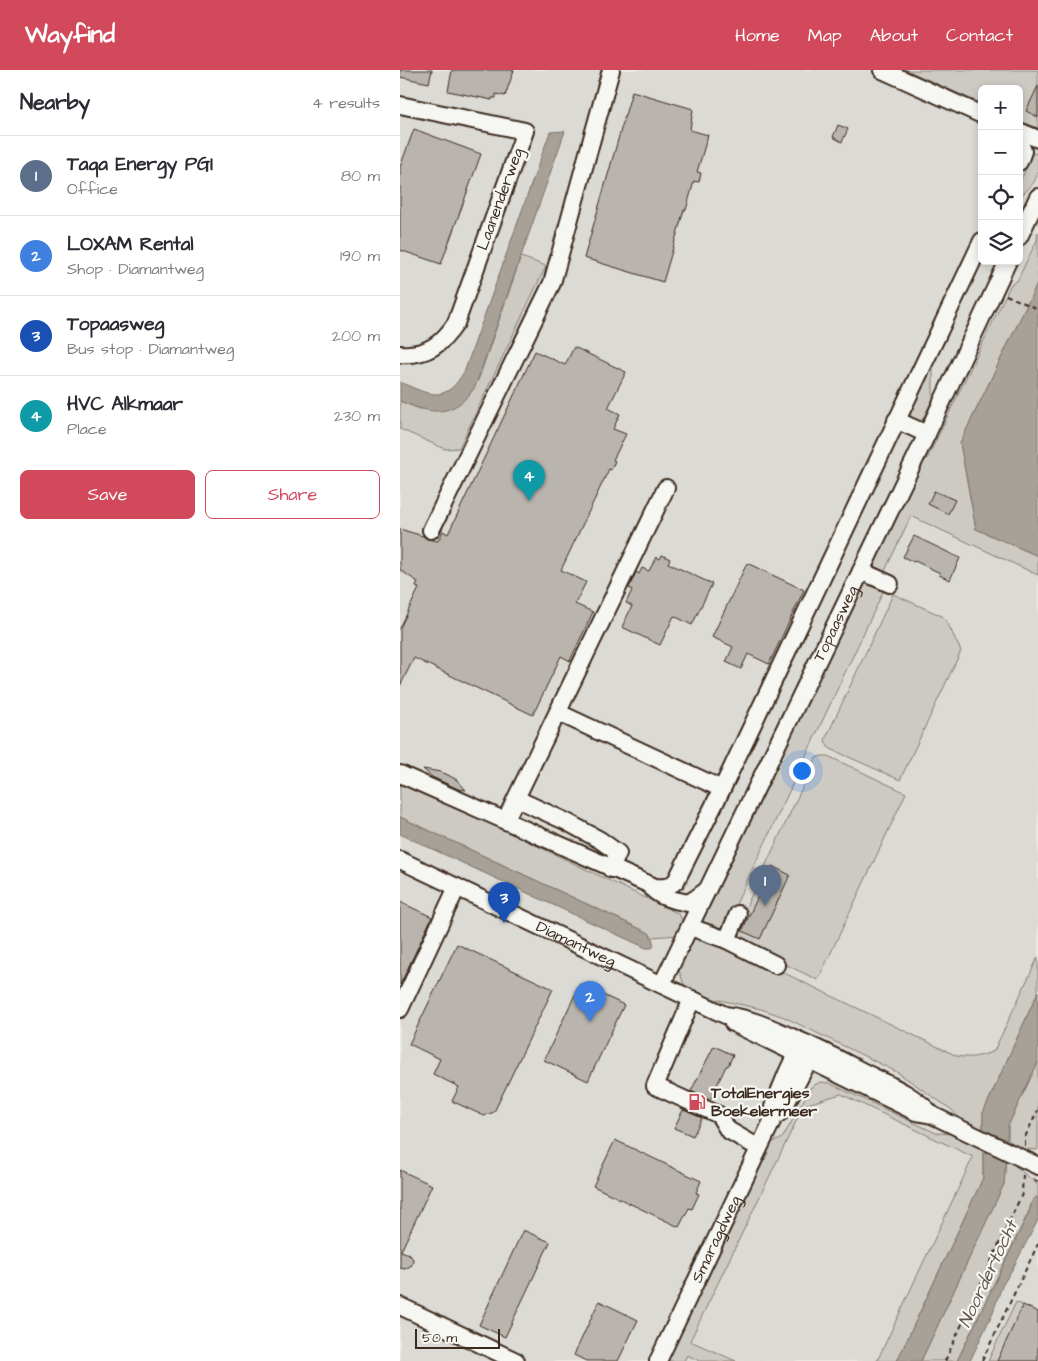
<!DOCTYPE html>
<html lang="en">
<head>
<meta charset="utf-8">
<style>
  :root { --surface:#fff; --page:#f7f7f7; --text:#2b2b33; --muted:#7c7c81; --line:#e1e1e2; --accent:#d1495b }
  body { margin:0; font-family:"Architects Daughter",sans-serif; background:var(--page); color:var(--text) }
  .controls { position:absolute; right:15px; top:15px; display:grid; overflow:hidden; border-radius:8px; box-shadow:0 2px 8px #0003 }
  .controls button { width:45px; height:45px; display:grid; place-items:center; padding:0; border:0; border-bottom:1px solid var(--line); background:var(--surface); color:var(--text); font:25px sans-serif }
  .scale { position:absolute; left:15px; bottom:12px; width:85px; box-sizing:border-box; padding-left:5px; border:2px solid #3b2a1e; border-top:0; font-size:14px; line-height:18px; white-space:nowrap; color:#3b2a1e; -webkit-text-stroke:4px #f6f6f2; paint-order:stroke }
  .you { position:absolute; left:401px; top:700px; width:18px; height:18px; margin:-12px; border:4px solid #fff; border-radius:50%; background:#1a73e8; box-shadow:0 0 0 8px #1a73e833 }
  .badge { display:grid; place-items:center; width:32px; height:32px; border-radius:50%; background:var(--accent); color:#fff; font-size:16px; font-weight:700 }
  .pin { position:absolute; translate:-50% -41px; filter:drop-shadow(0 1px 2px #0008) }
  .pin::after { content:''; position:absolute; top:26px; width:18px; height:15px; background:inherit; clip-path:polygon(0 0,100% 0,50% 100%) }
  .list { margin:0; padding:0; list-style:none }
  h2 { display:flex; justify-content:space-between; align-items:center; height:65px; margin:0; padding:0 20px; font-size:21px }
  h2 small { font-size:16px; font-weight:400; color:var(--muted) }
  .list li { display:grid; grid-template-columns:32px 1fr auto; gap:15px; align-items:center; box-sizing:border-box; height:80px; padding:0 20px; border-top:1px solid var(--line) }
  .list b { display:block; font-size:19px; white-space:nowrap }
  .list p { margin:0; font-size:16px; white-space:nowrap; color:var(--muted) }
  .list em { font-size:16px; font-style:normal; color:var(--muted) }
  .actions { display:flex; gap:10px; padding:15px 20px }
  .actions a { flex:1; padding:11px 0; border:1px solid var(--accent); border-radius:8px; text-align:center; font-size:18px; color:var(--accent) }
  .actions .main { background:var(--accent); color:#fff }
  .icon { flex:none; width:28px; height:28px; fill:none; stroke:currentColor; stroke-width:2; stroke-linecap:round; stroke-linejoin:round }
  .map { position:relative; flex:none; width:638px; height:1291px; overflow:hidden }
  header { display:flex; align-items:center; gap:30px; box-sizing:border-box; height:70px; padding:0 25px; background:var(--accent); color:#fff }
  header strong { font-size:24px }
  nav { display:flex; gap:28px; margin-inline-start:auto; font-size:18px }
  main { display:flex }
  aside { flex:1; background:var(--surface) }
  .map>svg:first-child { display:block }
  .built { fill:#dcdad4; fill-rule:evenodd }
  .green { fill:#cdcac4; stroke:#847a71 }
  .water { fill:#a8a198; stroke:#7c7167 }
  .building { fill:#bab4ae; stroke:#3b2a1e }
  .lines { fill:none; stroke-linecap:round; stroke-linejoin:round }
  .minor-casing { stroke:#3b2a1e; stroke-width:20 }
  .path { stroke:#3b2a1e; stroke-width:2; stroke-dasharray:5 4; stroke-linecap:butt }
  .minor { stroke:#f6f6f2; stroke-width:16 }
  .labels { text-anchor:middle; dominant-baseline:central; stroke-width:4.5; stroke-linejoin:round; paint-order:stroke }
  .street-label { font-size:16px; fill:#3b2a1e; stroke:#f6f6f2 }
  .poi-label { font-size:16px; font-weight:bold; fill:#3b2a1e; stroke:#f6f6f2; text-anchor:start }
  .water-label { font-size:18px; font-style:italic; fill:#615449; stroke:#f6f6f2 }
</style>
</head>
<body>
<header>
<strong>Wayfind</strong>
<nav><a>Home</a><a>Map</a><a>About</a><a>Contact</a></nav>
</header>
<main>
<aside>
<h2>Nearby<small>4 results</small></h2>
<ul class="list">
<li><span class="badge" style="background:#5c6f8a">1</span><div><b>Taqa Energy PGI</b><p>Office</p></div><em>80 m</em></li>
<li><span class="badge" style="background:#3f7fe0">2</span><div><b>LOXAM Rental</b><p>Shop · Diamantweg</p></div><em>190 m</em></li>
<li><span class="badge" style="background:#1a4fb4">3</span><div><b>Topaasweg</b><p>Bus stop · Diamantweg</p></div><em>200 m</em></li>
<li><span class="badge" style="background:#0f9aa8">4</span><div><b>HVC Alkmaar</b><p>Place</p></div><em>230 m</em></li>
</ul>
<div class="actions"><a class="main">Save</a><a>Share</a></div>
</aside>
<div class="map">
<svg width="638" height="1291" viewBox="0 0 638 1291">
  <rect width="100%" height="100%" fill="#ebeae5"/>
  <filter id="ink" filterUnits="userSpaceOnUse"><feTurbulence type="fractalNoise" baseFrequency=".02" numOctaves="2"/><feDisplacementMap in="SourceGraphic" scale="10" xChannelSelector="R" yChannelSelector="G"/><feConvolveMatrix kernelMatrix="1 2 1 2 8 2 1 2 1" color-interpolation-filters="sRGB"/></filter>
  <g filter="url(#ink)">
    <path class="built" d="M0 0H638V1291H0ZM582 19H619V191H582Z"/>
    <g class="green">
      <path d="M506 0H638V58L619 51V19H582V34Z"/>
      <path d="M635 83 638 85C638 111 637 110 619 128V113L624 103 629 86Z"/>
      <path d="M638 162V212L560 373 576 459 638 486V505L511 446 482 507 470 500 511 404 527 389 611 214 617 211 637 170Z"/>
      <path d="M121 187 146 196 59 378 45 379 0 359V331L20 339 58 334 70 324 79 308Z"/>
      <path d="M533 297V328L523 349 518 352 510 347V342Z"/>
      <path d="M465 512 480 519 483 522 323 862C314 859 306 858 302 849L460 513Z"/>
      <path d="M493 524 542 546 548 554 561 581 500 710 431 679 428 677 425 670Z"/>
      <path d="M421 686H428L506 723 418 910 343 874 336 865 338 854 416 688Z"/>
      <path d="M0 708 79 745 102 759 279 844 283 852 279 865 252 867 249 863 0 747Z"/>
      <path d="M297 865 307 866 557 986C571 989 582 986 594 981L638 887V922L583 1043V1061L562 1051 552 1040 497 1002 456 982 384 947 361 939 306 927 284 915 279 900 283 884 291 868Z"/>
      <path d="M638 992V1080L623 1079 608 1071V1056Z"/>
      <path d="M420 1012 429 1013 536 1063 557 1064 583 1077V1108L497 1291H477L573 1087 441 1024 404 1035 290 1271 336 1291H300L287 1285 284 1291H267L364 1082 371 1072 379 1070 383 1067 411 1017Z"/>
      <path d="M606 1088 638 1115V1128L636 1127 632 1131 629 1141 557 1291H521L604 1114Z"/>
      <path d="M616 1232 638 1242V1291H588Z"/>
    </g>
    <g class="water">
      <path d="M165 61 75 317C53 349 30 344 0 331V312C30 325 46 335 65 300L150 62Z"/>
      <path d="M638 212V486L576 459 560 373Z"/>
      <path d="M0 747 249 863 252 868 254 876 252 878H246L0 764Z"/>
      <path d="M638 922V992L608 1056 604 1114 521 1291H497L583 1108V1043Z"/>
      <path d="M636 1127 638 1128V1150L613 1198 602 1216 593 1242 570 1291H557L629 1142 632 1131Z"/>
    </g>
    <g class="building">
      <path d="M0 0H32L29 13 0 7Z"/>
      <path d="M52 0H114L105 26 96 24V28H92V30L48 21Z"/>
      <path d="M638 16V47L626 41Z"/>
      <path d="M232 21 293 39 290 60 308 65 297 102 301 103 299 112 294 111 286 140H284L263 212 184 188Z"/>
      <path d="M438 55 448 59 442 72 433 67Z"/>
      <path d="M14 59 81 84 41 194 0 180V97Z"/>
      <path d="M174 277 226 302 208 338 220 344 213 359 226 364 213 390 215 391 211 400 209 399 161 500 186 512 175 534 193 542 170 591 161 586 133 645 14 588 0 616V558L19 518 16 517 18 512 0 500V459L23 466 27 469 38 471 43 461 48 464 135 281 165 295Z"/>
      <path d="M534 421 555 430 548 444 528 434Z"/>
      <path d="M514 466 560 488 550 510 539 505 540 503 515 491 514 492 503 487Z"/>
      <path d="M262 485 270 489 268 493 312 514 292 555 274 546 260 575 222 557 232 536 226 533 232 520 229 518 236 502 239 504 242 498 249 501 256 487 260 489Z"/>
      <path d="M347 493 404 520 369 594 348 584 341 599 326 592 333 577 312 567Z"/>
      <path d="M23 699 41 702 48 705 57 710 66 720 58 719 32 707Z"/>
      <path d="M372 796 390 805 360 869 342 861Z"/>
      <path d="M0 832 32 847 0 915Z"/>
      <path d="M57 874 153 919 94 1042 84 1046 52 1031 59 1017 33 1004 40 989 9 974Z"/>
      <path d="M180 914 224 935 188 1011 144 990Z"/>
      <path d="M314 976 333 985 328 996H326L310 1030 291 1021Z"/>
      <path d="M283 1040 302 1048 293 1066 274 1058Z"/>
      <path d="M215 1070 301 1111 296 1123 299 1124 292 1139 289 1138 279 1157 193 1116Z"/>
      <path d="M0 1100 32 1115 1 1181 9 1184 13 1189 12 1195 5 1199 0 1198Z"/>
      <path d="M123 1160 150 1172 105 1267 79 1255Z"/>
      <path d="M199 1231 238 1250 218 1291H186L174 1285Z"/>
      <path d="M623 1235 638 1242V1291H597Z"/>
    </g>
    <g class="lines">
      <g class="minor-casing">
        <g id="minor">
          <path d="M482 0 582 45"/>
          <path d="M0 35 125 61 56 253C42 274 27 286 0 284"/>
          <path d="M619 61 638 69"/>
          <path d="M619 70 623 81 619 92"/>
          <path d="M619 167 638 127"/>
          <path d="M496 350 527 364"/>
          <path d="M31 460 152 213 211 0"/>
          <path d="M461 501 490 514"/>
          <path d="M159 643 322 719"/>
          <path d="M0 704 255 817C264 818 269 817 276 811L322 719 582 171"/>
          <path d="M117 729 167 752 200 770 218 783 211 799"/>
          <path d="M105 751 266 418"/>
          <path id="s1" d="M0 790 325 945C351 948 371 958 394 968 417 978 439 989 460 1000 485 1013 514 1024 532 1045"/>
          <path d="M250 816C259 828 274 830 288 833L295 829 307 820"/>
          <path d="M290 857 327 870 338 844"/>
          <path d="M327 870 376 895"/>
          <path id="s2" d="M262 914 527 364 608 191"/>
          <path d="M292 929 255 1016 319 1045 328 1060 359 1078"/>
          <path d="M0 939 57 817"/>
          <path d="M333 953 516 1042 532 1045 638 1096"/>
          <path d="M374 1044 373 1037 387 1003 396 984 405 978"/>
          <path d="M0 1236 116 1291"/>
          <path id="s3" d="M258 1291 374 1047 382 1041 409 990 408 975"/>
        </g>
      </g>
      <g class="path">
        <path d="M606 225 638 239"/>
        <path d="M625 1076V1067L638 1040"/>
        <path d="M634 1109 638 1113"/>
        <path d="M545 1291 622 1124 623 1103"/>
        <path d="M582 1291 638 1174"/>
      </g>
      <use href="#minor" class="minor"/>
    </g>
  </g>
  <defs>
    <g id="fuel-bare" transform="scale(1.35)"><path d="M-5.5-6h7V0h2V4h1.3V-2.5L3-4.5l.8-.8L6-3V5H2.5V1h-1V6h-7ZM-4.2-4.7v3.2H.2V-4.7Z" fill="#d1495b" stroke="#f6f6f2" stroke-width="2.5" paint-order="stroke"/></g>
  </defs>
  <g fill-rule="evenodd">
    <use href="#fuel-bare" x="297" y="1032"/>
  </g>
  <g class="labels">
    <g class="street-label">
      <text transform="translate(100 129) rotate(-70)">Laanenderweg</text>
      <text stroke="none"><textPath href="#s2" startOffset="400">Topaasweg</textPath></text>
      <text stroke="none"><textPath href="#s1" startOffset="195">Diamantweg</textPath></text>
      <text stroke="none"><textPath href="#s3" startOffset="135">Smaragdweg</textPath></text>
    </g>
    <g class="poi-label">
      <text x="311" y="1023">TotalEnergies<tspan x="311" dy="18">Boekelermeer</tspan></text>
    </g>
    <g class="water-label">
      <text transform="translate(588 1204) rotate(-65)">Noordertocht</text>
    </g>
  </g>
</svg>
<div class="controls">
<button>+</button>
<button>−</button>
<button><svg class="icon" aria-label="locate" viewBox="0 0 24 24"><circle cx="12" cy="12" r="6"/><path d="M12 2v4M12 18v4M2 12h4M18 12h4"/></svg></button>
<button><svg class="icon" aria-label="layers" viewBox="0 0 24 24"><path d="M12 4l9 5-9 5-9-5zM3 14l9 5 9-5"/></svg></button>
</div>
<div class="scale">50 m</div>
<div class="you"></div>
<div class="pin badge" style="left:365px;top:836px;background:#5c6f8a">1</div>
<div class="pin badge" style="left:190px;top:952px;background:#3f7fe0">2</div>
<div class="pin badge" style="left:104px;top:853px;background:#1a4fb4">3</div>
<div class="pin badge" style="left:129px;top:431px;background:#0f9aa8">4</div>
</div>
</main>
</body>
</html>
